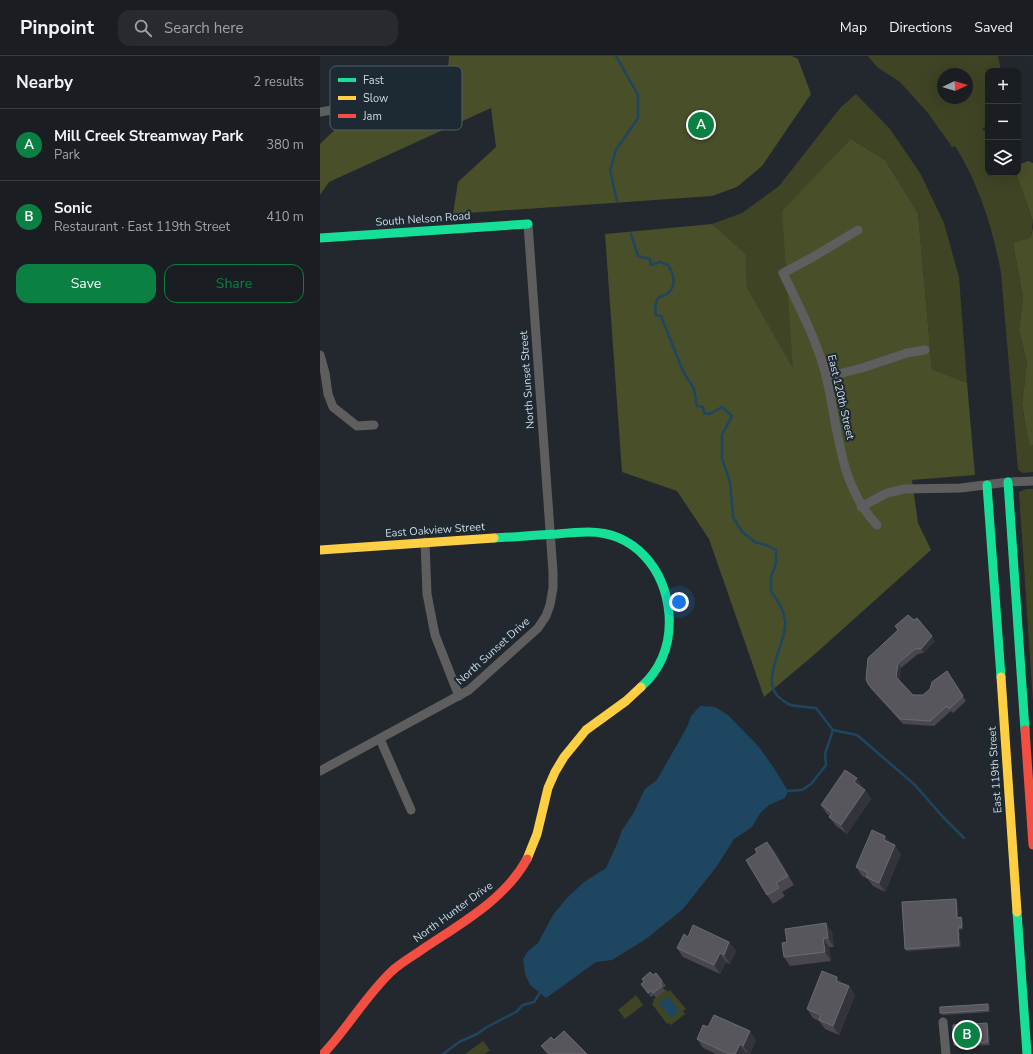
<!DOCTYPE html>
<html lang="en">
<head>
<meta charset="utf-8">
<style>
  :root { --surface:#1a1e22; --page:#272b2f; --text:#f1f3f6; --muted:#9fa2a5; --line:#383c40; --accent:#0b8043 }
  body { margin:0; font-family:"Nunito Sans",sans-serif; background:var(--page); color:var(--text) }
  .controls { position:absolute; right:12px; top:12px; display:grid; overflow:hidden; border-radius:8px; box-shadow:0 4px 16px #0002 }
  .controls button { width:36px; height:36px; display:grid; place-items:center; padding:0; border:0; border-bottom:1px solid var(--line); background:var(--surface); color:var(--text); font:20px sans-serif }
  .compass { position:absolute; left:617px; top:12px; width:36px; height:36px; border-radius:50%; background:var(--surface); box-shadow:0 4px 16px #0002; rotate:86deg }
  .you { position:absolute; left:359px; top:546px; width:14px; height:14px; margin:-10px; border:3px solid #fff; border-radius:50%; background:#1a73e8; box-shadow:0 0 0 6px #1a73e833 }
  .badge { display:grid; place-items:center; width:26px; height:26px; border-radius:50%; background:var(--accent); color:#fff; font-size:13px; font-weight:700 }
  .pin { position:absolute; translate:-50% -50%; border:2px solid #fff; box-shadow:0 1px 4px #0006 }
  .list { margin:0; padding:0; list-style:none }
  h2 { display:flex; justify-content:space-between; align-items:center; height:52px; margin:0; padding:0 16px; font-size:17px }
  h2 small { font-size:13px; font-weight:400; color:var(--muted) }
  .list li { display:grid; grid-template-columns:26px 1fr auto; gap:12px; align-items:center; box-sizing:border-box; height:72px; padding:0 16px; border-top:1px solid var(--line) }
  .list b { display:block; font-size:15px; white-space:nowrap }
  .list p { margin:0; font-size:13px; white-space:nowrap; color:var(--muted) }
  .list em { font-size:13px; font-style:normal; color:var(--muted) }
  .actions { display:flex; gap:8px; padding:12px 16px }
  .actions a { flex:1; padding:9px 0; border:1px solid var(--accent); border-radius:12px; text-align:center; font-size:14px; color:var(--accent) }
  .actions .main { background:var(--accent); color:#fff }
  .icon { flex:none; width:22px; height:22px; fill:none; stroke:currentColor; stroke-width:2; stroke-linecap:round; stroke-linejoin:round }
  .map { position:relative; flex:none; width:713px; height:998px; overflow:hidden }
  header { display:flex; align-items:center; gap:24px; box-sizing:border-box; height:56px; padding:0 20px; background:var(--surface); border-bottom:1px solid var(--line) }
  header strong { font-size:19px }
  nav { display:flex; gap:22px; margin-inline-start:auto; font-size:14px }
  .search { width:280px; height:36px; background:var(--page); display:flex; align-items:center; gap:10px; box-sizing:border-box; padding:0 14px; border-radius:12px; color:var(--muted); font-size:15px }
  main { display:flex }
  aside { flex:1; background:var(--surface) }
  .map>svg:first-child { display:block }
  .green { fill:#3f4425; fill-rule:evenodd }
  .forest { fill:#494f29 }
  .water { fill:#1f4660 }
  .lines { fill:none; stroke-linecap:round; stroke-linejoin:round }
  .stream { stroke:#1f4660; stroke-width:2.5 }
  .street { stroke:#5e5e5e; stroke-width:9 }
  .fast { stroke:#16e098; stroke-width:9 }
  .slow { stroke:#ffcf43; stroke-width:9 }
  .jam { stroke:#f24e42; stroke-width:9 }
  .wall { fill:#49464e }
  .shaded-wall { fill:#33333b }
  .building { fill:#58565d; stroke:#6a6a72 }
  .labels { text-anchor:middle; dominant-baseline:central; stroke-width:4; stroke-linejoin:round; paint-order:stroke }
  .street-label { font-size:11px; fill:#d0d8de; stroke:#1d2933 }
  .key { fill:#1d2933; stroke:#535e66; stroke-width:1 }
  .key-label { font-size:11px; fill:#d0d8de }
</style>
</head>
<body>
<header>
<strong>Pinpoint</strong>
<div class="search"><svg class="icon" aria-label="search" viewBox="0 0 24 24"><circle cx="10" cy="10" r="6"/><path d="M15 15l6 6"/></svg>Search here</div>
<nav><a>Map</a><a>Directions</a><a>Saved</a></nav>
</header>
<main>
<aside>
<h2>Nearby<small>2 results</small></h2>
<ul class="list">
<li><span class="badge">A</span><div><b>Mill Creek Streamway Park</b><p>Park</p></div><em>380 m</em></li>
<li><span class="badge">B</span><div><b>Sonic</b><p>Restaurant · East 119th Street</p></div><em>410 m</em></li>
</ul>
<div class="actions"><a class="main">Save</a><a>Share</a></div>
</aside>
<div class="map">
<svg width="713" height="998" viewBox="0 0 713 998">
  <rect width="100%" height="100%" fill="#22282e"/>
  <g class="green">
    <path d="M548 0H678L681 15H668V69L662 73 668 77V117H696L713 165 711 181 693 187 703 242 699 274 707 307 702 348 709 389H713V416L703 417 698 414 681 217C673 173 659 128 635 90L632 91 608 57 580 26 557 11ZM623 18H647V42H623Z"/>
    <path d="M536 38 570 73 600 117 624 167 639 221 647 327 612 313 598 157 565 104 531 83 473 314 427 231 426 198 392 168 422 157 459 130 521 51Z"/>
    <path d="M706 433H713V646L699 436Z"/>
    <path d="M346 933 348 936 350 934 366 953 363 955 365 958 351 969 349 967 347 968 332 948 334 946 333 944Z"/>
    <path d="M316 939 323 949 305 963 298 954Z"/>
    <path d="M163 985 170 994 165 998H145Z"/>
  </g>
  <g class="forest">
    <path d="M129 0H472L478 3 491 38 442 110 417 131 392 140 133 158 138 126 176 91 171 52 9 126 0 139V88L28 61 100 39 128 12Z"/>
    <path d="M531 83 565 104 598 157 612 313 647 327 655 419 592 424 598 467 611 494 495 598 444 641 389 483 357 435 302 416 285 178 392 168 426 198 427 231 473 313 462 155Z"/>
    <path d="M708 105 713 107V165L696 117H698V109Z"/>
    <path d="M713 171V389H709L702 348 707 307 699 274 703 242 693 187 711 181Z"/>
  </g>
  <g class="water">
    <path d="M380 650 395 651 408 659 439 691 454 712 468 735 465 742 449 749 441 756 432 771 414 783 397 810 363 853 326 883 292 904 276 906 226 942 210 929 205 918 203 903 208 895 218 887 233 859 246 843 264 826 286 812 297 788 302 774 313 758 325 733 337 724 367 671 371 660Z"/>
    <path d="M348 940 359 955 351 962 339 947Z"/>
  </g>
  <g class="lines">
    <g class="stream">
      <path d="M296 0 318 39V62L296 94 290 114 297 145"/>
      <path d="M311 178 318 200 330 203 331 209 340 206 348 209C353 217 357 228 349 236 347 239 341 240 338 242L335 250 336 259 341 260 363 315 374 333 377 350 383 351 384 357 390 358 402 351 412 360 402 379V403L410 426 413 461 422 476 435 486 446 489 456 494V508L451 521V535C457 544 464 553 465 565 468 587 437 626 461 643 463 644 466 647 468 648 475 651 488 651 496 652L513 674 537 679 595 729 623 761 644 782"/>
      <path d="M467 735 482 734 491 728 506 709 505 698 513 674"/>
      <path d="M123 998 139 986 157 978 167 971 196 956 203 949 214 946 221 935"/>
    </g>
    <g class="street">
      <path d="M0 56 34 50 92 33"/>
      <path d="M538 174 493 201 463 217C478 248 494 279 504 312 519 366 516 426 557 469"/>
      <path d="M0 299 5 317 8 338 13 351 37 370 54 369"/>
      <path d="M506 321 542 312 587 297 605 294"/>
      <path d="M541 451 567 437 585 433 641 432 688 426 713 425"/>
      <path d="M105 486 107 538 115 579 139 640"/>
      <path d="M60 683 91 754"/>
      <path d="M0 715 149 634 218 572 226 560 230 549 233 532V516L208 168"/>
      <path d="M623 966 626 998"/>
    </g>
    <g class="fast">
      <path d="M0 182 208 168"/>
      <path d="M688 426 705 674"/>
      <path d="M667 429 681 621"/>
      <path d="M174 482C195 481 216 479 237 478 247 477 258 476 268 476 315 476 345 513 349 558 351 587 343 611 321 631"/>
      <path d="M697 856 707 998"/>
    </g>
    <g class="slow">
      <path d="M0 494 174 482"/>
      <path d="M681 621 697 856"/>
      <path d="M207 803 217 778 228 732 235 716 244 701 266 674 306 645 321 631"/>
    </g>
    <g class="jam">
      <path d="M705 674 713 789"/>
      <path d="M3 998C28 972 46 939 73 914 81 907 91 901 100 895 138 869 184 845 207 803"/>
    </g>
  </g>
  <g class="wall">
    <path d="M615 585 604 597 598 598 581 612 579 624 593 639H603L610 633 627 615 646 645 633 657 631 655 614 670 583 668 551 633 548 628V602Z"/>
    <path d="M543 731 542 732 545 734 551 743 527 778 516 770 509 761 510 760 507 758 501 749Z"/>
    <path d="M571 787 581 798 565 836 553 830 548 823 542 820 536 811Z"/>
    <path d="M454 794 474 829 462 836 465 840 453 848 447 839Z"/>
    <path d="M637 845 638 861H641L643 863V873L639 874 641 891 587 895 585 893Z"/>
    <path d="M512 876 514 891H509L511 905 470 910 464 901Z"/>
    <path d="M409 886 416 895 410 908 406 906 400 918 363 901 357 892Z"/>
    <path d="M336 917 346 930 343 932 345 935 336 942 334 939 331 941 321 928Z"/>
    <path d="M517 921 521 927 529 930 535 939 519 979 505 973 499 965 493 962 487 953Z"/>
    <path d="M669 950 670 956 622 959 620 957Z"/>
    <path d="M668 969 670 989 636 991 634 989V985L633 983Z"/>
    <path d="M388 971 436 984 430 998 426 997 425 998H396L383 992 377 983Z"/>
    <path d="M234 984 267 998H227L221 990Z"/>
  </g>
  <g class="shaded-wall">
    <path d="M612 580 615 585 604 597 601 593Z"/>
    <path d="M578 607 581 612 579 625 576 621Z"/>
    <path d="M537 722 543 731 540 735 534 726Z"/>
    <path d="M545 734 551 743 527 778 521 769Z"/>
    <path d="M565 780 572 789 564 784Z"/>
    <path d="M447 786 454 794 474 829 468 820Z"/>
    <path d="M575 789 581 798 565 836 559 827Z"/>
    <path d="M636 843 637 845 638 864 637 862Z"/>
    <path d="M641 861 643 863V873L642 871Z"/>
    <path d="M506 867 512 876 514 891 508 882Z"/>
    <path d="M638 872 639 874 641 891 639 889Z"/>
    <path d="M503 882 509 891 511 905 505 896Z"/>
    <path d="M409 886 416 895 410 908 404 899Z"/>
    <path d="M400 897 406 906 400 918 394 909Z"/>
    <path d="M517 921 523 930 516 925Z"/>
    <path d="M529 930 535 939 519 979 513 970Z"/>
    <path d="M668 948 669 950 670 956 668 954Z"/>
    <path d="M667 967 668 969 670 989 668 986Z"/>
    <path d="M430 975 436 984 430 998H429L423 990Z"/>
    <path d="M420 988 426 997 425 998H415Z"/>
  </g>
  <g class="building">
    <path d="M588 559 594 564 597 562 612 580 601 593H595L578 607 576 621 593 639H603L610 633 612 626 627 615 643 640 629 653 627 650 610 665 580 663 548 628 546 623 548 602 578 574 575 570Z"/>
    <path d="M525 714 537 722 534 726 545 734 521 769 509 761 512 757 501 749Z"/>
    <path d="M552 774 565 780 564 784 575 789 559 827 546 821 548 817 536 811Z"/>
    <path d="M447 786 468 820 456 827 459 832 447 839 426 804 437 797 435 793Z"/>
    <path d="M636 843 637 862 641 861 642 871 638 872 639 889 585 893 582 846Z"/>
    <path d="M506 867 508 882H503L505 896 464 901 462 887 467 886 465 873Z"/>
    <path d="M373 869 409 886 404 899 400 897 394 909 357 892 364 878 368 881Z"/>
    <path d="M502 915 517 921 516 925 529 930 513 970 499 964 501 959 487 953Z"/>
    <path d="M330 916 333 919 336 917 342 925 340 928 342 930 333 937 331 934 328 937 321 928 324 926 322 923Z"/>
    <path d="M668 948V954L620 957V951Z"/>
    <path d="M394 959 430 975 423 990 420 988 415 998H409L377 983 383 969 388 971Z"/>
    <path d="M667 967 668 986 634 989V983H633V969Z"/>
    <path d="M244 975 267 998H230L221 990 231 981 234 984Z"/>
  </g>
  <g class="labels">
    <g class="street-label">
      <text transform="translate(103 163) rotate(-4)">South Nelson Road</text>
      <text transform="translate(207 324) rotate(-94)">North Sunset Street</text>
      <text transform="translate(521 341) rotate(77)">East 120th Street</text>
      <text transform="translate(115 474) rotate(-4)">East Oakview Street</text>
      <text transform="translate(173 595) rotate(-42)">North Sunset Drive</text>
      <text transform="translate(675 714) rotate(-94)">East 119th Street</text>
      <text transform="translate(133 856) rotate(-36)">North Hunter Drive</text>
    </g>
  </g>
  <rect x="10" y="10" width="132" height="64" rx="6" class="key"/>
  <rect x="18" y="22" width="18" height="4" fill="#16e098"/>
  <rect x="18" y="40" width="18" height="4" fill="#ffcf43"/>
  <rect x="18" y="58" width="18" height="4" fill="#f24e42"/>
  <g class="key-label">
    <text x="43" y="28">Fast</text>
    <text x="43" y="46">Slow</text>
    <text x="43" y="64">Jam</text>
  </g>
</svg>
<div class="controls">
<button>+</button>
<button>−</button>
<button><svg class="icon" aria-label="layers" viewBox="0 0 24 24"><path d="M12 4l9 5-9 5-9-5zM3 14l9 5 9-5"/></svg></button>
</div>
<svg class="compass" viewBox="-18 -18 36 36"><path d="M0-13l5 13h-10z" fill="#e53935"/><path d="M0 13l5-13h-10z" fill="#9fa2a5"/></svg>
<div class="you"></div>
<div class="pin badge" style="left:381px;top:69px">A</div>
<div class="pin badge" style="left:647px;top:979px">B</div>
</div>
</main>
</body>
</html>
